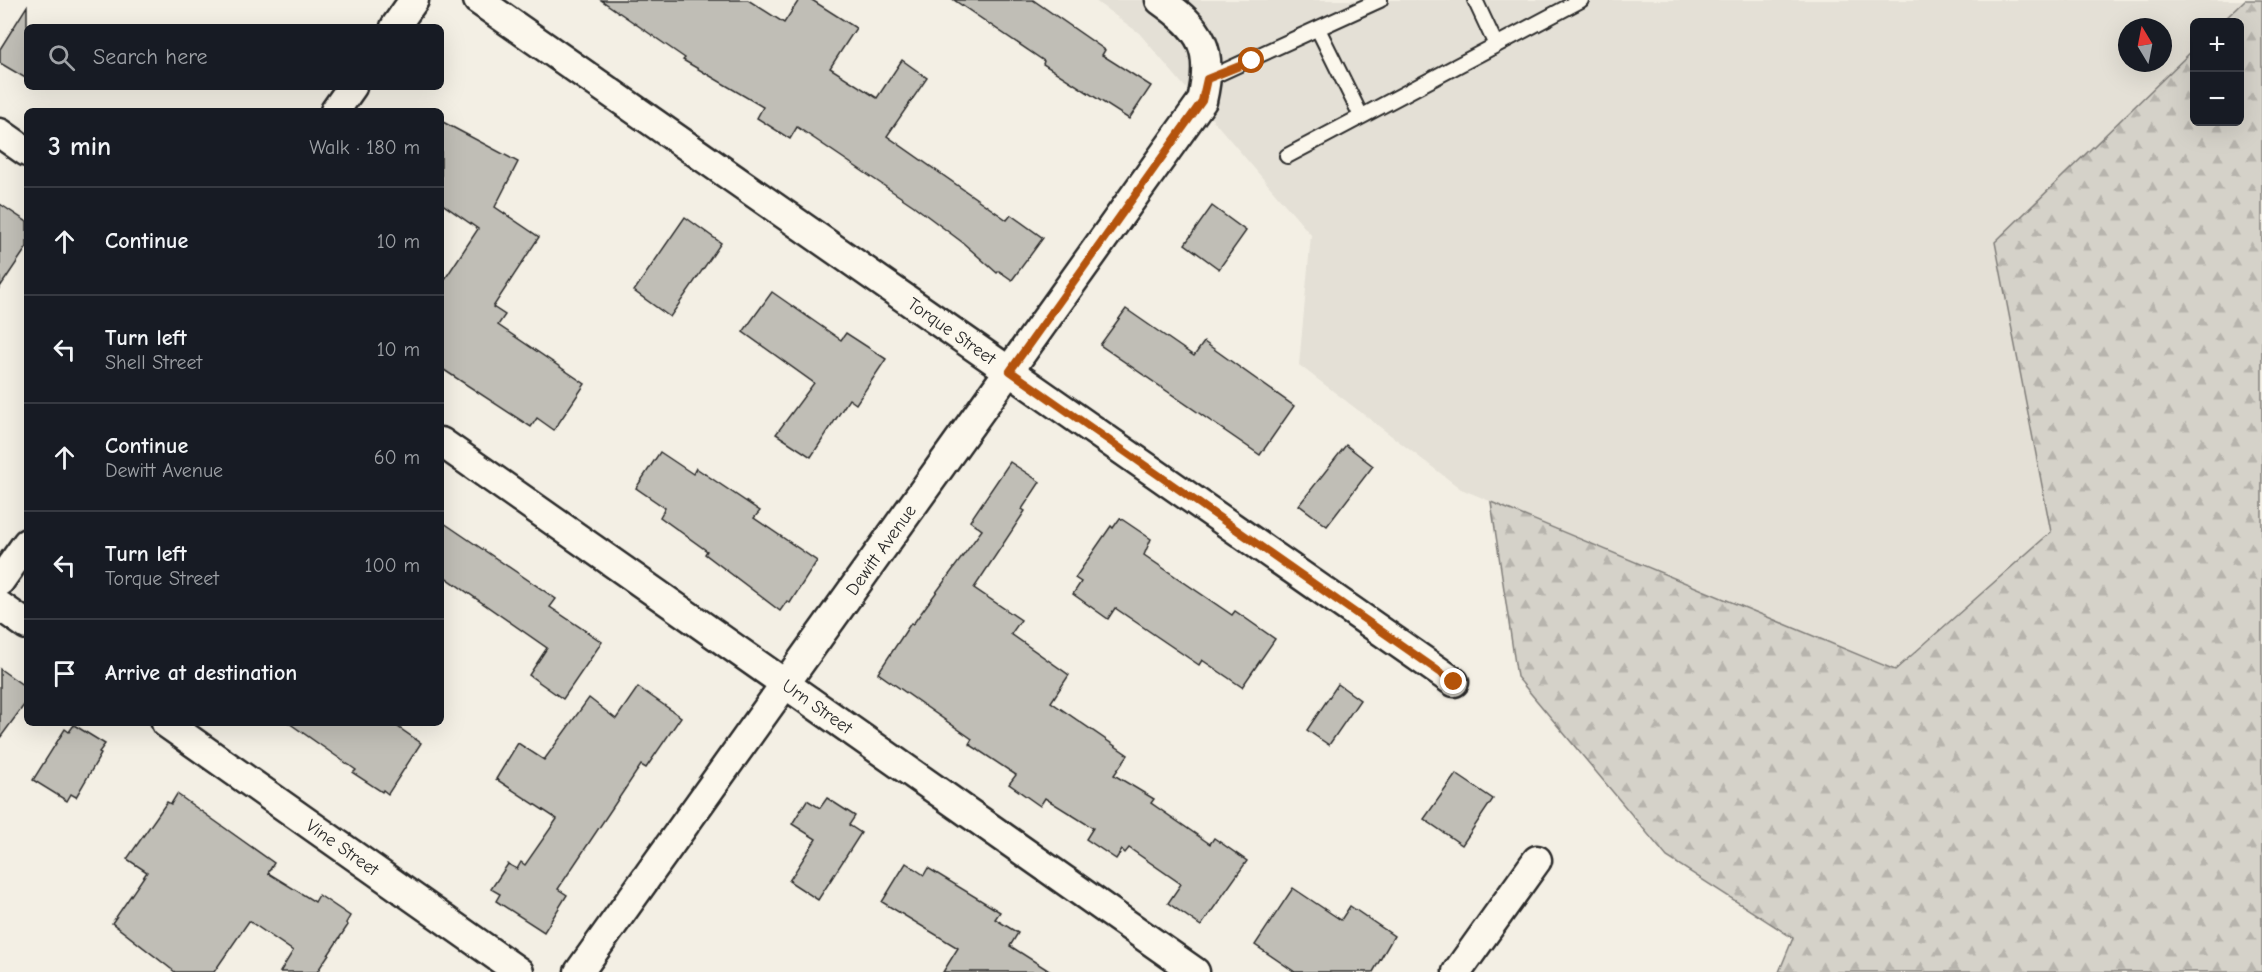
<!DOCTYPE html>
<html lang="en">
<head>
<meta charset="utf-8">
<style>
  :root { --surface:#171b24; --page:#242831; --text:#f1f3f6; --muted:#9ea1a6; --line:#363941 }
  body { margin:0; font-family:"Comic Neue",sans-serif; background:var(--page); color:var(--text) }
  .controls { position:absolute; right:18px; top:18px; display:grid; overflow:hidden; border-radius:9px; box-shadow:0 6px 24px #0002 }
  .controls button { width:54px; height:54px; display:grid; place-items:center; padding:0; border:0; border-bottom:2px solid var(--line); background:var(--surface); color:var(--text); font:30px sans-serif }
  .compass { position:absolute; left:2118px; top:18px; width:54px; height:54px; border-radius:50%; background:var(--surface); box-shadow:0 6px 24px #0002; rotate:350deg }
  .stop { position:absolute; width:18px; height:18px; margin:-14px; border:4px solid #b45309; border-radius:50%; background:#fff }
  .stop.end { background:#b45309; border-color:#fff; box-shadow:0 2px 6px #0008 }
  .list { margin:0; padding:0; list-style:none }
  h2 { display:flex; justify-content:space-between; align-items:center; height:78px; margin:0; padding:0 24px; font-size:26px }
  h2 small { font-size:20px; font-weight:400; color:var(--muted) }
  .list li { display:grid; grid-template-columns:39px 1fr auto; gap:18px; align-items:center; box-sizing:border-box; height:108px; padding:0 24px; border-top:2px solid var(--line) }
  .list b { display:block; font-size:22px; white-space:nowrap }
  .list p { margin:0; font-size:20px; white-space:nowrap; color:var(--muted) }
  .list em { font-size:20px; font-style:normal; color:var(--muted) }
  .icon { flex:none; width:33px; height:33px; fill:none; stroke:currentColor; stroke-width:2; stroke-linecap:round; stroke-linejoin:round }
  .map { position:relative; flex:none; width:2262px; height:972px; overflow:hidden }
  .search { position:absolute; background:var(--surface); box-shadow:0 6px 24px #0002; left:24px; top:24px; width:420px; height:66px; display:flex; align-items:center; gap:15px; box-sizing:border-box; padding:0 21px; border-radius:9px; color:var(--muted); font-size:22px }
  .panel { position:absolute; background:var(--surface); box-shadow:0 6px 24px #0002; left:24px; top:108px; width:420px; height:618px; border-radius:9px }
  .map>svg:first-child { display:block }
  .built { fill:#e4e0d6; fill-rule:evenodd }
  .forest { fill:url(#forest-firs); stroke:#807e7a; stroke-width:1.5 }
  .building { fill:#c0beb6; stroke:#2b2b2b; stroke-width:1.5 }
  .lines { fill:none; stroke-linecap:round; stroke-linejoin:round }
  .lane-casing { stroke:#2b2b2b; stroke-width:18 }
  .street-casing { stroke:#2b2b2b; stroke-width:33 }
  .lane { stroke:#fbf7ec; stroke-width:14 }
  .street { stroke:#fbf7ec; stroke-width:28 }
  .route { stroke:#b45309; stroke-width:8 }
  .labels { text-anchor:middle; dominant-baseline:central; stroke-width:4.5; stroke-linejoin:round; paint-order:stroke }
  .street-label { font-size:18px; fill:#2b2b2b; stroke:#fbf7ec }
</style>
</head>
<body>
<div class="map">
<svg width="2262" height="972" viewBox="0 0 2262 972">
  <defs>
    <pattern id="forest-firs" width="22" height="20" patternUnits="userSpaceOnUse" patternTransform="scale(1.5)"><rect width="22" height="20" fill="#d5d2c9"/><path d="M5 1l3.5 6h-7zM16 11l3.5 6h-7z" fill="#b7b4ad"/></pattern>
  </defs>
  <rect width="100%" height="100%" fill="#f3efe4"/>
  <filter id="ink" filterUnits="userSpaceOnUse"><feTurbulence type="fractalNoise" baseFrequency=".0167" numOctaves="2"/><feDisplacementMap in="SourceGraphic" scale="12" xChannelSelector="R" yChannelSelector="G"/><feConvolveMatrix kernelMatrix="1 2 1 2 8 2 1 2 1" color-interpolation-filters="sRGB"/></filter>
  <g filter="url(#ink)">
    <path class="built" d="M1094 0H2245L2222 22H2194V49L1995 242 2051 532 1895 670 1461 489 1299 365 1311 235 1139 33ZM2127 27H2163V63H2127Z"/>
    <path class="forest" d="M2245 0H2262V972H1779L1793 938 1667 857 1517 677 1491 502 1895 670 2051 532 1995 242 2194 49V122H2240V22H2222Z"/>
    <g class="building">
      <path d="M601 0H748L784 23 799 0H812L856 28 830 68 877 98 902 60 927 78 887 136 1007 220 1011 215 1043 238 1012 280 999 271 997 273 962 242 914 206 797 127 790 139 757 118 763 107 683 60 685 58Z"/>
      <path d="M954 0H1033L1105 50 1102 55 1151 86 1129 119 1043 64 1044 61Z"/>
      <path d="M27 6V79L0 63V49Z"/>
      <path d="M441 121 518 162 495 207 539 237 493 307 505 315 498 325 585 384 554 430 537 418 531 427 441 368V285L478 229 441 203Z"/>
      <path d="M0 204 27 222V247L0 287Z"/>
      <path d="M1212 206 1246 231 1219 269 1185 244Z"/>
      <path d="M685 217 721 243 670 317 634 291Z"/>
      <path d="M772 292 841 340 846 333 886 359 856 404 849 399 811 457 776 434 814 383 743 332Z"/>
      <path d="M1126 309 1194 356 1204 342 1294 406 1260 455 1100 345Z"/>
      <path d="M1346 445 1373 466 1327 526 1299 505Z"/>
      <path d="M660 452 693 474 696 468 760 511 754 518 817 561 790 603 787 601 780 611 705 554 707 551 660 517 665 508 636 488Z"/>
      <path d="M1010 462 1040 482 1022 509 1025 511 974 588 1021 620 1011 634 1069 675 1051 702 1128 755 1114 775 1154 799 1151 803 1210 844 1214 838 1247 861 1201 926 1168 903 1181 884 1129 848 1125 853 1122 850 1116 859 1086 839 1093 828 1045 798 1040 806 1009 784 1016 775 969 744 972 739 878 673 911 623 913 624 982 530 970 521Z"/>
      <path d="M1120 518 1151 539 1144 555 1232 615 1235 611 1275 639 1242 687 1202 660 1199 665 1115 608 1108 619 1073 594 1081 582 1075 578 1111 526 1113 528Z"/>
      <path d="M441 521 556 599 550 607 602 642 563 699 529 675 547 648 441 574Z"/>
      <path d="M0 669 27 688V701L0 738Z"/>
      <path d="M1338 684 1360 700 1329 745 1307 730Z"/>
      <path d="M638 687 681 717 646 768 641 765 558 889 567 895 544 932 496 901 500 894 491 889 508 864 517 869 521 862 525 865 557 819 496 779 518 743 544 760 589 698 616 719Z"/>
      <path d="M289 723H392L421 743 388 794 383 790 382 792 353 773 356 770Z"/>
      <path d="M74 725 105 744 99 752 101 754 76 797 71 794 67 801 33 780 65 729 69 732Z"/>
      <path d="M1456 774 1493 799 1462 845 1424 819Z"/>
      <path d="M177 794 274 863 268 873 315 902 319 895 350 916 346 923 348 925 317 972H280L293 951 249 921 214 972H175L112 923 147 872 127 859 167 802 171 804Z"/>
      <path d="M827 798 855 816 849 825 861 833 818 900 789 881 816 839 792 824 807 800 820 808Z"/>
      <path d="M906 863 924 875 928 868 1000 912 995 919 1018 933 1010 946 1051 972H943L958 948 882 902Z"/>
      <path d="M1293 888 1341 920 1350 906 1394 936 1373 972H1295L1255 945Z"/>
    </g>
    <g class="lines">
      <g class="lane-casing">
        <g id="lane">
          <path d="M1475 0 1496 45"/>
          <path d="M1318 29 1361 116"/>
          <path d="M1207 79 1380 0"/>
          <path d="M1287 156 1581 0"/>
        </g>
      </g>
      <g class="street-casing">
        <g id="street">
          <path id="s1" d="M478 0 1454 682"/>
          <path d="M395 27 414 0"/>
          <path d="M335 111 352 87"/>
          <path d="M0 133 27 152"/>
          <path id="s2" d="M441 442 1195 972"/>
          <path d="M0 581 27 543"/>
          <path d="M0 606 27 625"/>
          <path id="s3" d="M166 723 519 972"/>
          <path id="s4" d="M579 972 1202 101C1214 48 1202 30 1160 0"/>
          <path d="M1457 972 1537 860"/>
        </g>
      </g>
      <use href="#lane" class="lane"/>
      <use href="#street" class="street"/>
    </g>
  </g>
  <g class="lines" filter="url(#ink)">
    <path class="route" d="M1252 61 1207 79 1202 101 1010 371 1454 682"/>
  </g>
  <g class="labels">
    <g class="street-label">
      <text stroke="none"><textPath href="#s1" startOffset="578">Torque Street</textPath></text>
      <text stroke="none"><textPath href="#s4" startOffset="519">Dewitt Avenue</textPath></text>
      <text stroke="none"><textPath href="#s2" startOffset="460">Urn Street</textPath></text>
      <text stroke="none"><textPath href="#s3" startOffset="216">Vine Street</textPath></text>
    </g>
  </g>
</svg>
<div class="controls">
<button>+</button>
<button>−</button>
</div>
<svg class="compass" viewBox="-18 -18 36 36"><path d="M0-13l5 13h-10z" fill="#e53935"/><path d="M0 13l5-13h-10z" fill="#9ea1a6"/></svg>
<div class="stop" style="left:1252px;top:61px"></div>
<div class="stop end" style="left:1454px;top:682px"></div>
<div class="search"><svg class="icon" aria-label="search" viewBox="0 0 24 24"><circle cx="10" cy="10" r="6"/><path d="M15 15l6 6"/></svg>Search here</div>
<section class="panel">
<h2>3 min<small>Walk · 180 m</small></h2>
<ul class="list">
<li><svg class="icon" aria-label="ahead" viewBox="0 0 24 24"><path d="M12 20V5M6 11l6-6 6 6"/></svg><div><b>Continue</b></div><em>10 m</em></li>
<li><svg class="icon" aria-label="left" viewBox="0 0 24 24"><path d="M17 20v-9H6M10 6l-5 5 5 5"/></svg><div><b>Turn left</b><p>Shell Street</p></div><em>10 m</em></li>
<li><svg class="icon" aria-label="ahead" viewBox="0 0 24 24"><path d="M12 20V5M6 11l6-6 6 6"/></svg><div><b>Continue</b><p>Dewitt Avenue</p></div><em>60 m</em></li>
<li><svg class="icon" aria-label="left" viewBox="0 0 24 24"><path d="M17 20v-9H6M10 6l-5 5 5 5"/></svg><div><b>Turn left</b><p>Torque Street</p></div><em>100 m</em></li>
<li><svg class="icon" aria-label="arrive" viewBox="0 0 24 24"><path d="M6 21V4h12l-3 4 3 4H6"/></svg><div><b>Arrive at destination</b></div></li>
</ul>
</section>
</div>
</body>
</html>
